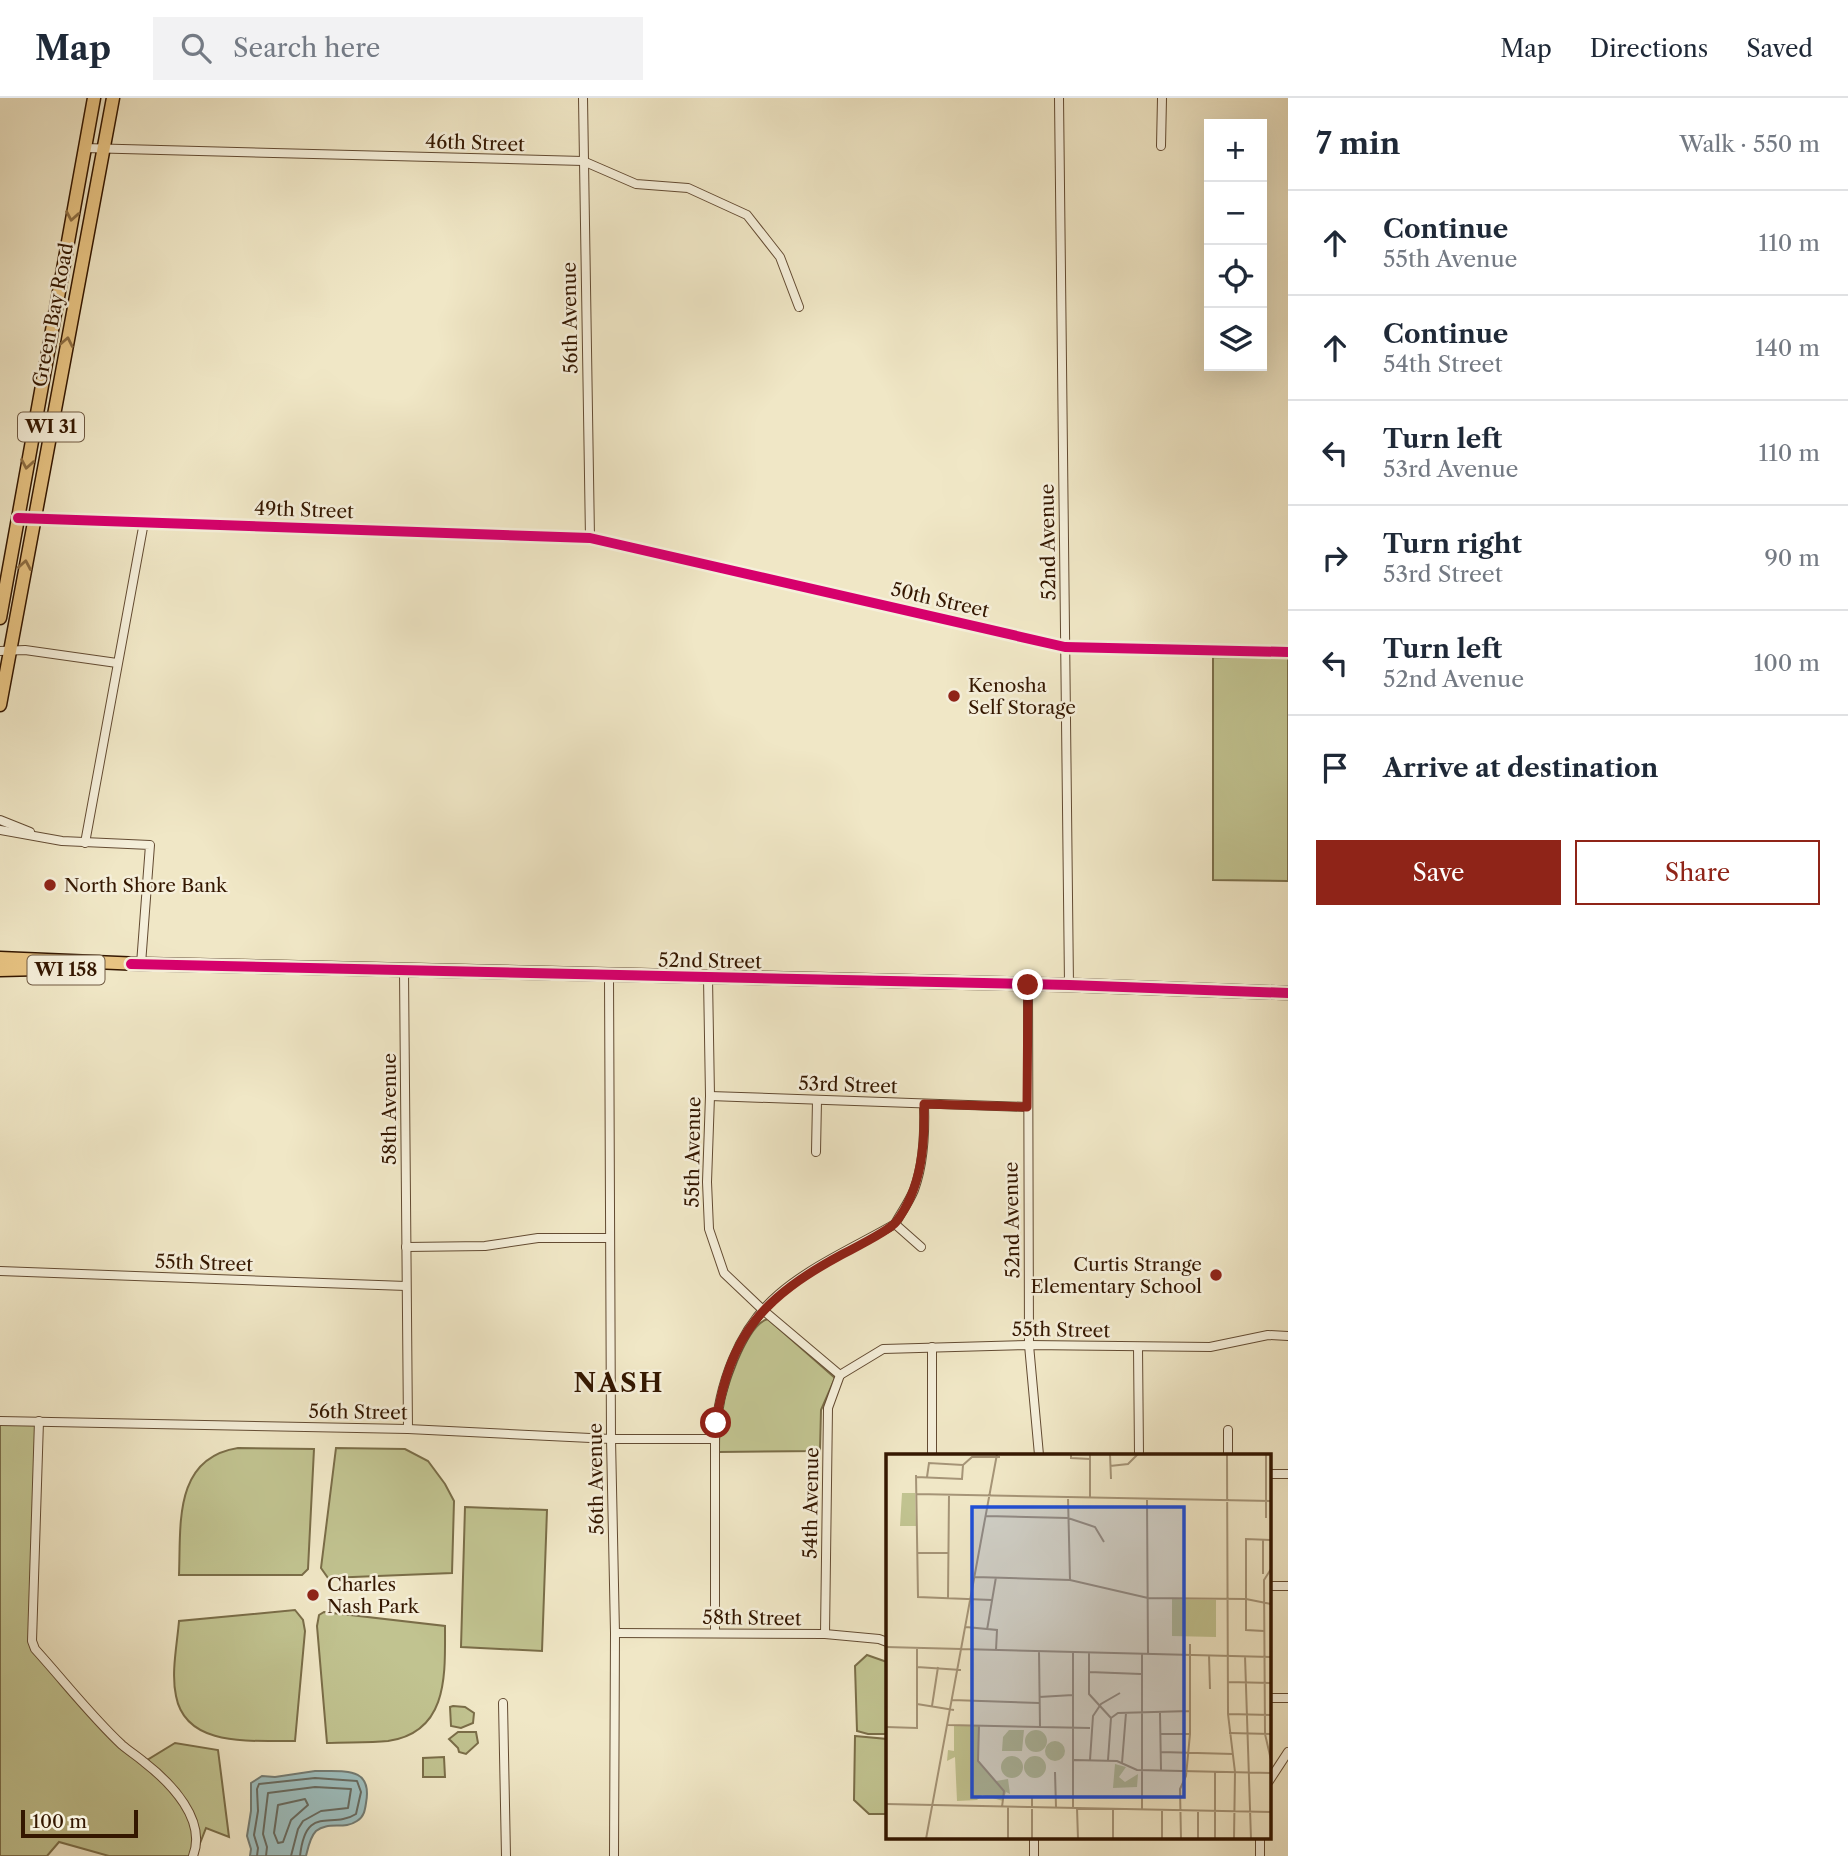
<!DOCTYPE html>
<html lang="en">
<head>
<meta charset="utf-8">
<style>
  :root { --surface:#fff; --page:#f2f2f3; --text:#1f2937; --muted:#747a83; --line:#e0e1e3; --accent:#8f2418 }
  body { margin:0; font-family:"Libre Caslon Text",serif; background:var(--page); color:var(--text) }
  .controls { position:absolute; right:21px; top:21px; display:grid; overflow:hidden; border-radius:0px; box-shadow:0 7px 28px #0002 }
  .controls button { width:63px; height:63px; display:grid; place-items:center; padding:0; border:0; border-bottom:2px solid var(--line); background:var(--surface); color:var(--text); font:35px sans-serif }
  .scale { position:absolute; left:21px; bottom:18px; width:117px; box-sizing:border-box; padding-left:7px; border:4px solid #341700; border-top:0; font-size:19px; line-height:24px; white-space:nowrap; color:#341700; -webkit-text-stroke:5px #f5efda; paint-order:stroke }
  .stop { position:absolute; width:21px; height:21px; margin:-16px; border:5px solid #8f2418; border-radius:50%; background:#fff }
  .stop.end { background:#8f2418; border-color:#fff; box-shadow:0 2px 7px #0008 }
  .list { margin:0; padding:0; list-style:none }
  h2 { display:flex; justify-content:space-between; align-items:center; height:91px; margin:0; padding:0 28px; font-size:30px }
  h2 small { font-size:23px; font-weight:400; color:var(--muted) }
  .list li { display:grid; grid-template-columns:46px 1fr auto; gap:21px; align-items:center; box-sizing:border-box; height:105px; padding:0 28px; border-top:2px solid var(--line) }
  .list b { display:block; font-size:26px; white-space:nowrap }
  .list p { margin:0; font-size:23px; white-space:nowrap; color:var(--muted) }
  .list em { font-size:23px; font-style:normal; color:var(--muted) }
  .actions { display:flex; gap:14px; padding:21px 28px }
  .actions a { flex:1; padding:16px 0; border:2px solid var(--accent); border-radius:0px; text-align:center; font-size:24px; color:var(--accent) }
  .actions .main { background:var(--accent); color:#fff }
  .icon { flex:none; width:38px; height:38px; fill:none; stroke:currentColor; stroke-width:2; stroke-linecap:round; stroke-linejoin:round }
  .map { position:relative; flex:none; width:1288px; height:1758px; overflow:hidden }
  header { display:flex; align-items:center; gap:42px; box-sizing:border-box; height:98px; padding:0 35px; background:var(--surface); border-bottom:2px solid var(--line) }
  header strong { font-size:33px }
  nav { display:flex; gap:38px; margin-inline-start:auto; font-size:24px }
  .search { width:490px; height:63px; background:var(--page); display:flex; align-items:center; gap:18px; box-sizing:border-box; padding:0 24px; border-radius:0px; color:var(--muted); font-size:26px }
  main { display:flex }
  aside { flex:1; background:var(--surface) }
  .map>svg:first-child { display:block }
  .green { fill:#c1c390; stroke:#7a6d48; stroke-width:2 }
  .water { fill:#9dbebe; stroke:#737b72; stroke-width:2 }
  .lines { fill:none; stroke-linecap:round; stroke-linejoin:round }
  .shore { stroke:#686a5f; stroke-width:2 }
  .street-casing { stroke:#634b32; stroke-width:10 }
  .primary-casing { stroke:#341700; stroke-width:15 }
  .street { stroke:#f5efda; stroke-width:8 }
  .primary { stroke:#e8c483; stroke-width:12 }
  .cycleway-casing { stroke:#f5efda; stroke-width:15 }
  .cycleway { stroke:#d6006c; stroke-width:10 }
  .oneway { stroke:#8e6e42 }
  .route { stroke:#8f2418; stroke-width:9 }
  .poi-dot { fill:#8f2418; stroke:#f5efda; stroke-width:2.5 }
  .labels { text-anchor:middle; dominant-baseline:central; stroke-width:5; stroke-linejoin:round; paint-order:stroke }
  .shield { fill:#f5efda; stroke:#6e5841; stroke-width:2 }
  .shield-label { font-size:18px; font-weight:bold; fill:#341700 }
  .street-label { font-size:19px; fill:#341700; stroke:#f5efda }
  .poi-label { font-size:19px; fill:#341700; stroke:#f5efda; text-anchor:start }
  .district-label { font-size:26px; font-weight:bold; letter-spacing:2px; fill:#341700; stroke:#f5efda }
  .inset-road { fill:none; stroke:#a59477; stroke-width:2 }
  .view { fill:#1d4ed8; fill-opacity:0.15; stroke:#1d4ed8; stroke-width:3.5 }
  .inset-edge { fill:none; stroke:#341700; stroke-width:3.5 }
</style>
</head>
<body>
<header>
<strong>Map</strong>
<div class="search"><svg class="icon" aria-label="search" viewBox="0 0 24 24"><circle cx="10" cy="10" r="6"/><path d="M15 15l6 6"/></svg>Search here</div>
<nav><a>Map</a><a>Directions</a><a>Saved</a></nav>
</header>
<main>
<div class="map">
<svg width="1288" height="1758" viewBox="0 0 1288 1758">
  <rect width="100%" height="100%" fill="#f0e7c6"/>
  <filter id="stains"><feTurbulence type="fractalNoise" baseFrequency=".00286" numOctaves="4"/><feColorMatrix values="0 0 0 0 .2 0 0 0 0 .09 0 0 0 0 .02 0 0 0 .5 -.17"/></filter>
  <radialGradient id="worn" r=".72"><stop offset=".6" stop-color="#630" stop-opacity="0"/><stop offset="1" stop-color="#630" stop-opacity=".3"/></radialGradient>
  <g class="green">
    <path d="M1213 559 1288 560V783L1213 782Z"/>
    <path d="M768 1221 835 1280 821 1312 820 1353 719 1354C719 1341 719 1328 721 1316 724 1295 746 1226 768 1221Z"/>
    <path d="M39 1323 32 1542 123 1648 147 1662 175 1645 218 1652 229 1739 206 1730 195 1758H109L59 1744 47 1758H0V1325Z"/>
    <path d="M238 1350 314 1351 308 1471 302 1477H179C181 1427 173 1360 238 1350Z"/>
    <path d="M336 1350 405 1351 428 1363 445 1386 454 1403 452 1475 328 1480 321 1470Z"/>
    <path d="M465 1409 547 1412 542 1553 461 1549Z"/>
    <path d="M295 1512 303 1522 305 1533 295 1643C255 1642 186 1651 176 1598 171 1575 177 1547 179 1523Z"/>
    <path d="M324 1514 445 1528C445 1576 449 1634 388 1643 368 1645 347 1644 327 1645L317 1528 319 1517Z"/>
    <path d="M867 1557 887 1564V1636H868L857 1633 855 1568Z"/>
    <path d="M453 1608 465 1609 474 1615 473 1625 461 1630 451 1628 450 1609Z"/>
    <path d="M458 1634H476L478 1645 466 1656 459 1654 458 1650 449 1641Z"/>
    <path d="M855 1638 887 1641V1716H869L854 1702Z"/>
    <path d="M444 1659 445 1679H423V1660Z"/>
  </g>
  <path class="water" d="M315 1673C342 1674 373 1667 366 1705 365 1712 364 1719 357 1723 344 1732 328 1723 316 1733 310 1739 308 1750 306 1758H250L251 1751 247 1738 251 1713V1685L262 1678 275 1679Z"/>
  <g class="lines">
    <g class="shore">
      <path d="M305 1701 308 1707 291 1722 283 1744 278 1745 274 1735 278 1707Z"/>
      <path d="M257 1758 258 1750 254 1737 258 1713 257 1691 259 1686 315 1680 357 1683 361 1694 356 1716C331 1732 306 1705 300 1758"/>
      <path d="M266 1758 267 1749 263 1736 268 1695 315 1689 351 1691 348 1710 321 1713 303 1723 298 1731 291 1758"/>
    </g>
    <g class="street-casing">
      <g id="street">
        <path d="M583 0 590 440"/>
        <path d="M1059 0 1069 887"/>
        <path d="M1161 48 1162 0"/>
        <path d="M84 50 583 63 636 86 688 90 747 117 780 159 799 209"/>
        <path d="M18 420 590 440 1065 549 1288 554"/>
        <path d="M0 553 25 552 117 565"/>
        <path d="M0 722 30 734"/>
        <path d="M0 732 62 743 150 747 141 866"/>
        <path d="M85 745 144 424"/>
        <path d="M404 873 408 1331"/>
        <path d="M609 878 611 1341 615 1535 614 1758"/>
        <path d="M708 880 710 998 707 1084 709 1131 724 1175 763 1212 840 1277"/>
        <path d="M1028 887 1029 1247 1039 1357"/>
        <path d="M710 998 1027 1009"/>
        <path d="M816 1054 817 1002"/>
        <path d="M895 1126C901 1115 909 1104 914 1092 924 1065 925 1034 924 1006"/>
        <path d="M895 1126 921 1149"/>
        <path d="M406 1149 485 1148 538 1140H610"/>
        <path d="M0 1173 406 1188"/>
        <path d="M1138 1249 1139 1357"/>
        <path d="M840 1277 883 1251 1029 1247 1210 1249 1268 1237 1288 1238"/>
        <path d="M0 1323 408 1331 611 1341H715"/>
        <path d="M39 1323 32 1543 35 1551C64 1583 91 1618 122 1647 129 1653 137 1658 144 1664 171 1685 207 1722 193 1758"/>
        <path d="M1228 1332V1357"/>
        <path d="M932 1357V1249"/>
        <path d="M1269 1376H1288"/>
        <path d="M1269 1488H1288"/>
        <path d="M615 1535 825 1536 879 1541 887 1544"/>
        <path d="M715 1535V1341C718 1288 738 1231 779 1196 813 1167 857 1148 895 1126"/>
        <path d="M825 1536 828 1310 840 1277"/>
        <path d="M1269 1600H1288"/>
        <path d="M503 1605 506 1758"/>
        <path d="M1269 1683 1288 1654"/>
        <path d="M1260 1739V1758"/>
        <path d="M1034 1758V1739"/>
      </g>
    </g>
    <g class="primary-casing">
      <g id="primary">
        <path d="M0 520 94 0"/>
        <path d="M0 607 113 0"/>
        <path d="M0 860 141 866 1069 887 1288 895"/>
        <path d="M0 872 80 870"/>
      </g>
    </g>
    <use href="#street" class="street"/>
    <use href="#primary" class="primary"/>
    <g class="cycleway-casing">
      <g id="cycleway">
        <path d="M18 420 590 440 1065 549 1288 554"/>
        <path d="M131 866 1069 887 1288 895"/>
      </g>
    </g>
    <use href="#cycleway" class="cycleway"/>
  </g>
  <defs><path id="oneway-chevron" d="M-2-3.5L2.5 0L-2 3.5" fill="none" stroke-width="1.6" stroke-linecap="round" stroke-linejoin="round" transform="scale(1.75)"/></defs>
  <g class="oneway">
    <use href="#oneway-chevron" transform="translate(72 118) rotate(100)"/>
    <use href="#oneway-chevron" transform="translate(67 244) rotate(-79)"/>
    <use href="#oneway-chevron" transform="translate(27 366) rotate(100)"/>
    <use href="#oneway-chevron" transform="translate(25 467) rotate(-80)"/>
  </g>
  <g class="lines">
    <path class="route" d="M716 1325C730 1235 764 1199 841 1157 854 1150 889 1133 896 1124 922 1090 925 1046 924 1006L1027 1009 1028 887"/>
  </g>
  <g class="poi-dot">
    <circle cx="954" cy="598" r="7"/>
    <circle cx="50" cy="787" r="7"/>
    <circle cx="1216" cy="1177" r="7"/>
    <circle cx="313" cy="1497" r="7"/>
  </g>
  <g class="labels">
    <g class="shield">
      <rect x="18" y="314.5" width="66" height="29" rx="5"/>
      <rect x="27.5" y="857.5" width="77" height="29" rx="5"/>
    </g>
    <g class="shield-label">
      <text x="51" y="329">WI 31</text>
      <text x="66" y="872">WI 158</text>
    </g>
    <g class="street-label">
      <text transform="translate(475 45) rotate(2)">46th Street</text>
      <text transform="translate(53 217) rotate(-79)">Green Bay Road</text>
      <text transform="translate(570 220) rotate(-91)">56th Avenue</text>
      <text transform="translate(304 412) rotate(2)">49th Street</text>
      <text transform="translate(1048 444) rotate(-91)">52nd Avenue</text>
      <text transform="translate(940 502) rotate(13)">50th Street</text>
      <text transform="translate(710 863) rotate(1)">52nd Street</text>
      <text transform="translate(848 987) rotate(2)">53rd Street</text>
      <text transform="translate(389 1011) rotate(-90)">58th Avenue</text>
      <text transform="translate(693 1054) rotate(-89)">55th Avenue</text>
      <text transform="translate(1012 1122) rotate(-91)">52nd Avenue</text>
      <text transform="translate(204 1165) rotate(2)">55th Street</text>
      <text transform="translate(1061 1232) rotate(1)">55th Street</text>
      <text transform="translate(358 1314) rotate(1)">56th Street</text>
      <text transform="translate(596 1381) rotate(-91)">56th Avenue</text>
      <text transform="translate(811 1405) rotate(-89)">54th Avenue</text>
      <text transform="translate(752 1520) rotate(1)">58th Street</text>
    </g>
    <g class="poi-label">
      <text x="968" y="587">Kenosha<tspan x="968" dy="22">Self Storage</tspan></text>
      <text x="64" y="787">North Shore Bank</text>
      <text x="1202" y="1166" text-anchor="end">Curtis Strange<tspan x="1202" dy="22">Elementary School</tspan></text>
      <text x="327" y="1486">Charles<tspan x="327" dy="22">Nash Park</tspan></text>
    </g>
    <g class="district-label">
      <text x="619" y="1285">NASH</text>
    </g>
  </g>
  <g transform="translate(886 1356)">
    <rect width="385" height="385" fill="#f0e7c6"/>
    <path d="M16 39H29L30 72H14ZM286 145 330 146V183L286 182ZM93 271 92 307 110 327 122 325 124 340 120 338 117 347 96 341 91 346 71 347 69 303 61 307 62 296 68 297V272ZM139 287a11 11 0 1 1 22 0a11 11 0 1 1-22 0ZM123 276H138L136 297H116L117 283ZM159 297a10 10 0 1 1 20 0a10 10 0 1 1-20 0ZM115 313a11 11 0 1 1 22 0a11 11 0 1 1-22 0ZM138 313a11 11 0 1 1 22 0a11 11 0 1 1-22 0ZM229 310 240 313 233 323 239 328 252 320 251 333 227 334Z" fill="#c1c390"/>
    <path class="inset-road" d="M185 0V4L204 5M224 0 225 25M341 0 342 260 349 318 348 385M380 0V64M224 12 242 10 252 0M30 21 32 143 106 146M30 23 76 25 77 11M41 23 43 9 77 11 86 3H114M30 40 385 47M182 43 184 126M204 43V0M261 44 262 200M100 62 182 64 209 73 218 88M377 86V120M31 99H63M385 115 378 126 379 280 385 306M89 123 184 126 262 144 360 145 385 150M62 144 63 41M80 173 111 176 110 196M101 176 110 123M378 177 360 176V85L385 86M0 193 385 203M153 197 154 273M187 198V354M203 198V240L225 264M256 199V355M323 201 324 235M359 202 365 385M31 213 75 216M203 218 255 220M342 228 385 229M153 243 187 241M66 246 153 249M31 250 68 256M46 252 52 213M274 259 275 316M342 260 385 261M225 264 232 259 304 257M62 271 204 274M93 271 92 307 118 337 116 353M0 273 31 274V194M343 279 385 280M274 280H304M275 298 347 300M188 306 231 307 251 316 385 319M204 306 207 262 215 250 234 239M222 306 225 264M236 309 240 259M169 318 170 353M329 318V385M0 350 385 358M191 354 192 385M227 355V385M276 356V385M312 356V385M40 385 111 0M122 385V353M146 385V343M295 385 294 335 300 322 304 280V190"/>
    <path class="view" d="M86 53H298V343H86Z"/>
    <rect width="385" height="385" class="inset-edge"/>
  </g>
  <rect width="100%" height="100%" filter="url(#stains)"/>
  <rect width="100%" height="100%" fill="url(#worn)"/>
</svg>
<div class="controls">
<button>+</button>
<button>−</button>
<button><svg class="icon" aria-label="locate" viewBox="0 0 24 24"><circle cx="12" cy="12" r="6"/><path d="M12 2v4M12 18v4M2 12h4M18 12h4"/></svg></button>
<button><svg class="icon" aria-label="layers" viewBox="0 0 24 24"><path d="M12 4l9 5-9 5-9-5zM3 14l9 5 9-5"/></svg></button>
</div>
<div class="scale">100 m</div>
<div class="stop" style="left:716px;top:1325px"></div>
<div class="stop end" style="left:1028px;top:887px"></div>
</div>
<aside>
<h2>7 min<small>Walk · 550 m</small></h2>
<ul class="list">
<li><svg class="icon" aria-label="ahead" viewBox="0 0 24 24"><path d="M12 20V5M6 11l6-6 6 6"/></svg><div><b>Continue</b><p>55th Avenue</p></div><em>110 m</em></li>
<li><svg class="icon" aria-label="ahead" viewBox="0 0 24 24"><path d="M12 20V5M6 11l6-6 6 6"/></svg><div><b>Continue</b><p>54th Street</p></div><em>140 m</em></li>
<li><svg class="icon" aria-label="left" viewBox="0 0 24 24"><path d="M17 20v-9H6M10 6l-5 5 5 5"/></svg><div><b>Turn left</b><p>53rd Avenue</p></div><em>110 m</em></li>
<li><svg class="icon" aria-label="right" viewBox="0 0 24 24"><path d="M7 20v-9h11M14 6l5 5-5 5"/></svg><div><b>Turn right</b><p>53rd Street</p></div><em>90 m</em></li>
<li><svg class="icon" aria-label="left" viewBox="0 0 24 24"><path d="M17 20v-9H6M10 6l-5 5 5 5"/></svg><div><b>Turn left</b><p>52nd Avenue</p></div><em>100 m</em></li>
<li><svg class="icon" aria-label="arrive" viewBox="0 0 24 24"><path d="M6 21V4h12l-3 4 3 4H6"/></svg><div><b>Arrive at destination</b></div></li>
</ul>
<div class="actions"><a class="main">Save</a><a>Share</a></div>
</aside>
</main>
</body>
</html>
